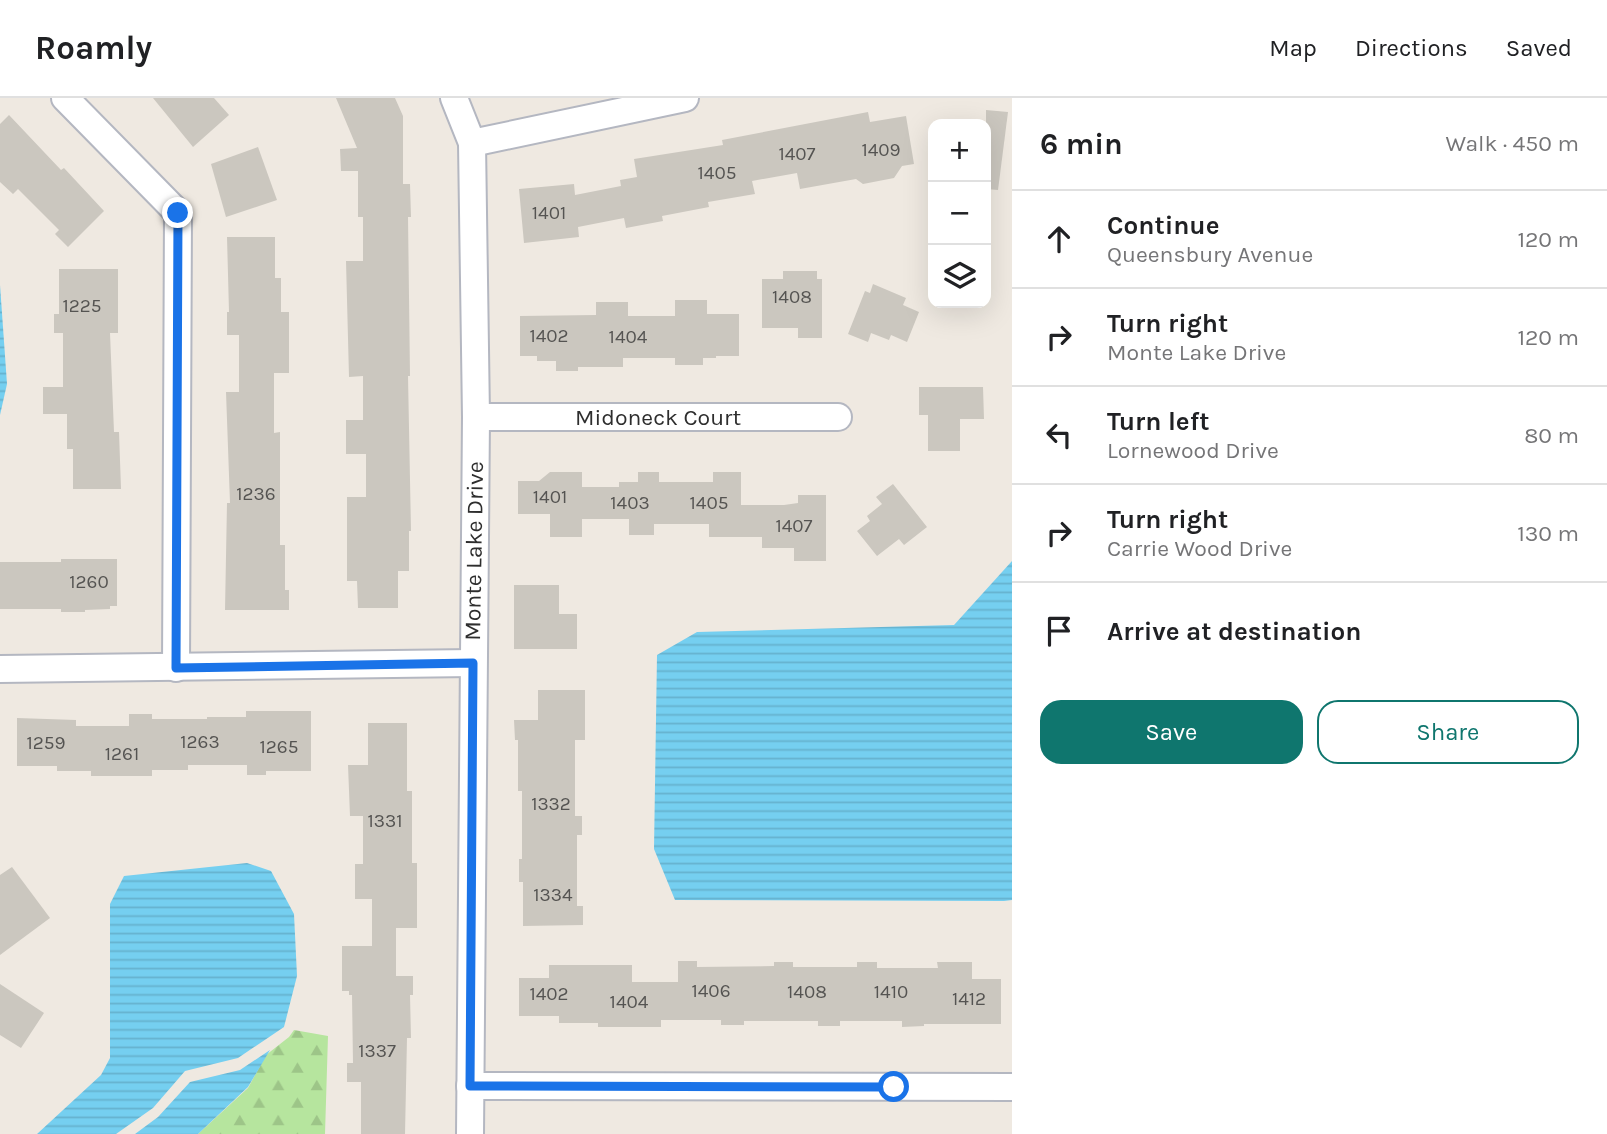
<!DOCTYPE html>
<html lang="en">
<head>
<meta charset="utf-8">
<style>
  :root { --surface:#fff; --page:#f6f6f6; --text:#202124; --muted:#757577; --line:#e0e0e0; --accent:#0f766e }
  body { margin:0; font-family:Karla,sans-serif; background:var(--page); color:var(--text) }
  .controls { position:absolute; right:21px; top:21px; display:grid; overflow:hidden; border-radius:14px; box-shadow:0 7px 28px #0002 }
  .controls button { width:63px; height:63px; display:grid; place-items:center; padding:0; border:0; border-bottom:2px solid var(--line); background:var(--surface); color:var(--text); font:35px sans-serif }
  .stop { position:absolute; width:21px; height:21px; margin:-16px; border:5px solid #1a73e8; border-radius:50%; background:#fff }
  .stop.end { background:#1a73e8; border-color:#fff; box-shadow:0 2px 7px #0008 }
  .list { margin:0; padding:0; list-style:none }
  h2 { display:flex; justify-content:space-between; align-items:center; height:91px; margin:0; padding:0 28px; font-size:30px }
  h2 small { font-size:23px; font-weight:400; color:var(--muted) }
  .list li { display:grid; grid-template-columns:46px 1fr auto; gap:21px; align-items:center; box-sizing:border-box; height:98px; padding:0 28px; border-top:2px solid var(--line) }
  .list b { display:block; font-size:26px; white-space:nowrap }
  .list p { margin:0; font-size:23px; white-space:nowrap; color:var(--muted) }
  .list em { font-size:23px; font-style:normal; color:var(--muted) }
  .actions { display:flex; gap:14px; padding:21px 28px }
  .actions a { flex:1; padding:16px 0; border:2px solid var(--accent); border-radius:21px; text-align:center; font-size:24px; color:var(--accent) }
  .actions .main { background:var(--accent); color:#fff }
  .icon { flex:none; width:38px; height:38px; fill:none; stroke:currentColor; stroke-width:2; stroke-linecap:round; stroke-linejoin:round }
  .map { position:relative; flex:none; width:1012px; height:1036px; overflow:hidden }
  header { display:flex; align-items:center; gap:42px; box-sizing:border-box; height:98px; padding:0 35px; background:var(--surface); border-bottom:2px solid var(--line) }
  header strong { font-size:33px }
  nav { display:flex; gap:38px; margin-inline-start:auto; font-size:24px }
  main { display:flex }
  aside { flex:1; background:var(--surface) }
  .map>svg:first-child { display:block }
  .forest { fill:url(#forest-firs) }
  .water { fill:url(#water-rules) }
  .building { fill:#cbc7bf }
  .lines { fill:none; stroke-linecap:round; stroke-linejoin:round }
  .minor-casing { stroke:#b4b7c1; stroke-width:30 }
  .minor { stroke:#fff; stroke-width:26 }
  .route { stroke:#1a73e8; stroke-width:9 }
  .labels { text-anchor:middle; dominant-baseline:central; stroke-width:5; stroke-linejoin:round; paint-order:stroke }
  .number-label { font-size:19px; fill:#555452 }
  .street-label { font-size:23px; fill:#2e2e2e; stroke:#fff }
</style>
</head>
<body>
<header>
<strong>Roamly</strong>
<nav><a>Map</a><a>Directions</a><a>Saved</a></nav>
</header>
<main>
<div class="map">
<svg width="1012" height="1036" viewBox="0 0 1012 1036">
  <defs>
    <pattern id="forest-firs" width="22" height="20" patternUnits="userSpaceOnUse" patternTransform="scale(1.75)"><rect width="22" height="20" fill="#b6e59e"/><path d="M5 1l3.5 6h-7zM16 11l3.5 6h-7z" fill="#9dc588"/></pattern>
    <pattern id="water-rules" width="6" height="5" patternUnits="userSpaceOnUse" patternTransform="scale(1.75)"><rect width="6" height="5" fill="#75cff0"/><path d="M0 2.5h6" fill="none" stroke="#66b2ce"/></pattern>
  </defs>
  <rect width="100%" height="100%" fill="#efe9e1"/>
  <path class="forest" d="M294 932 328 938 325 1036H198L248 990 266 957 289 939Z"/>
  <g class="water">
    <path d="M0 187 7 286 0 317Z"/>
    <path d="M1012 463V802L1004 803 675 802 654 751 657 557 697 534 954 527Z"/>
    <path d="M247 765 271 773 294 816 297 878 284 929 238 960 185 973 153 1010 116 1036H37L101 977 110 960V806L124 778Z"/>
    <path d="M270 952 248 989 198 1036H135L158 1019 190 984 240 972Z"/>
  </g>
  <g class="building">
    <path d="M153 0H214L229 17 193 49Z"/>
    <path d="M336 0H395L403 18V86H410L411 119H408L410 278H408L411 433H409V473H398V510H358L357 483H347V399H366V356H346V322H363V278L349 279 346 163H363V119H358V73H341L340 51 357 50Z"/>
    <path d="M986 12 1008 14 998 92 986 91Z"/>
    <path d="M868 14 870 24 906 18 914 66 902 68 894 80 863 86 856 81 800 91 797 75 752 83 755 96 708 104 709 109 662 118 663 123 626 130 624 120 578 129 579 139 524 145 519 91 574 86 575 97 621 88 620 82 637 79 634 61 723 47 722 42Z"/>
    <path d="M9 17 61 72 64 70 104 113 68 149 55 136 59 132 18 91 13 96 0 84V26Z"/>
    <path d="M258 49 277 102 226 119 211 66Z"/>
    <path d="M227 139H275V180H281V214H289V275H274V335L280 334V447H285V492H289V512H225L227 405H230L226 294H239V237H227V214H229Z"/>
    <path d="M59 171H118V235H110L114 334H119L121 391H73V351H67V316H43V289H63V235H54V216H59Z"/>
    <path d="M783 173H817V181H822V240H798V230H762V181H783Z"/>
    <path d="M873 186 906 200 903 207 919 214 907 244 891 237 889 242 871 235 868 244 848 236 865 193 870 195Z"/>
    <path d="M675 202H707V216H739V258H716V260H703V267H675V260H623V269H578V273H556V263H537V258H520V218L596 217V204H628V218H675Z"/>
    <path d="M919 289H983L984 321H960V353H928V317H919Z"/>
    <path d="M550 374H582V389H619V384H638V374H659V384H713V374H741V407H784L798 405V397H826V463H794V450H762V439H709V426H654V437H629V421H582V439H550V416H518V383H539Z"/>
    <path d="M893 386 927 429 904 447 899 441 877 458 857 433 870 423 867 418 882 406 876 399Z"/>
    <path d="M61 461H117V508H110V511L85 512V514H61V511H0V464H61Z"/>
    <path d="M514 487H559V516H577V551H514Z"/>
    <path d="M538 592H585V642H575V718H582V737H577V808H583V827L523 828V784H519V761H522V693H518V642H515L514 622H538Z"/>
    <path d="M246 613H311V673H266V677H247V667H188V672H152V678H91V673H57V668H17V620L76 622V628H129V616H152V621H207V619H246Z"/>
    <path d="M368 625H407V693H412V765H417V830H396V878H413V897H410L411 940H407L405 1036H361V984H347V965H353L352 897H349V893H342V848H372V801H355V766H363V718H350L348 667H368Z"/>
    <path d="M12 769 50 820 0 857V777Z"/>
    <path d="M678 863H697V869L774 868V864H793V869H857V864H877V870H938L937 864H972V881H1001V926H924V928L902 929V923H840V928H818V923H744V927H721V922H661V929H598V925H559V918H519V880H549V867H632V884H678Z"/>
    <path d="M0 886 44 915 21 950 0 937Z"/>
  </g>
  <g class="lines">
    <g class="minor-casing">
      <g id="minor">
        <path d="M65 0 178 115 176 570"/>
        <path d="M454 0 472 45 476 319 470 1036"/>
        <path d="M472 45 685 0"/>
        <path id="s1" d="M476 319H838"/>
        <path d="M0 571 473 565"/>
        <path d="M470 988 1012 989"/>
      </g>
    </g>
    <use href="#minor" class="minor"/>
  </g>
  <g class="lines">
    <path class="route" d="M178 115 176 570 473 565 470 988 894 989"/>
  </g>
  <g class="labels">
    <g class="number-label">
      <text x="881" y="52">1409</text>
      <text x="797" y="56">1407</text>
      <text x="717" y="75">1405</text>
      <text x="549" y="115">1401</text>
      <text x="792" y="199">1408</text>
      <text x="82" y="208">1225</text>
      <text x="549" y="238">1402</text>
      <text x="628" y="239">1404</text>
      <text x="256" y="396">1236</text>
      <text x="550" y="399">1401</text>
      <text x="630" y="405">1403</text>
      <text x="709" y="405">1405</text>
      <text x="794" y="428">1407</text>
      <text x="89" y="484">1260</text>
      <text x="200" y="644">1263</text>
      <text x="46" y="645">1259</text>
      <text x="279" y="649">1265</text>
      <text x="122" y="656">1261</text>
      <text x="551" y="706">1332</text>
      <text x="385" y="723">1331</text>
      <text x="553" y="797">1334</text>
      <text x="711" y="893">1406</text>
      <text x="807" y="894">1408</text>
      <text x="891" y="894">1410</text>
      <text x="549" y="896">1402</text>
      <text x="969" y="901">1412</text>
      <text x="629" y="904">1404</text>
      <text x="377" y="953">1337</text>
    </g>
    <g class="street-label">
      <text stroke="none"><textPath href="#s1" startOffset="182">Midoneck Court</textPath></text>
      <text transform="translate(474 453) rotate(-89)">Monte Lake Drive</text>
    </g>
  </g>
</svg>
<div class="controls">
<button>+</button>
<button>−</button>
<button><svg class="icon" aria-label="layers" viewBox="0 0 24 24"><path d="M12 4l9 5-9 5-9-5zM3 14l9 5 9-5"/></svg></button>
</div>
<div class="stop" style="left:894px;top:989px"></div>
<div class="stop end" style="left:178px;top:115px"></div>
</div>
<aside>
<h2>6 min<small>Walk · 450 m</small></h2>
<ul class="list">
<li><svg class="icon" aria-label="ahead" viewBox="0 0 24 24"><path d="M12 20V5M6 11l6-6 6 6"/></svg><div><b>Continue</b><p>Queensbury Avenue</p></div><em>120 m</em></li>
<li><svg class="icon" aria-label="right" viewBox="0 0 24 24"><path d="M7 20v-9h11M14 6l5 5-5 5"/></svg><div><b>Turn right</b><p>Monte Lake Drive</p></div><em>120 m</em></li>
<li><svg class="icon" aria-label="left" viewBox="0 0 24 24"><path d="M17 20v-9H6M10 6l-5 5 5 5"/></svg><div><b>Turn left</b><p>Lornewood Drive</p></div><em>80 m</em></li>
<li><svg class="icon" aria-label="right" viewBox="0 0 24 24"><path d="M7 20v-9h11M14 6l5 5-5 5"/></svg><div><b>Turn right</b><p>Carrie Wood Drive</p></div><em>130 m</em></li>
<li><svg class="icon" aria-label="arrive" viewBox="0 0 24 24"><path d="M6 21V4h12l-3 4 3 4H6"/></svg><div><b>Arrive at destination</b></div></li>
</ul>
<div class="actions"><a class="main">Save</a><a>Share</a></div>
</aside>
</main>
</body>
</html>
